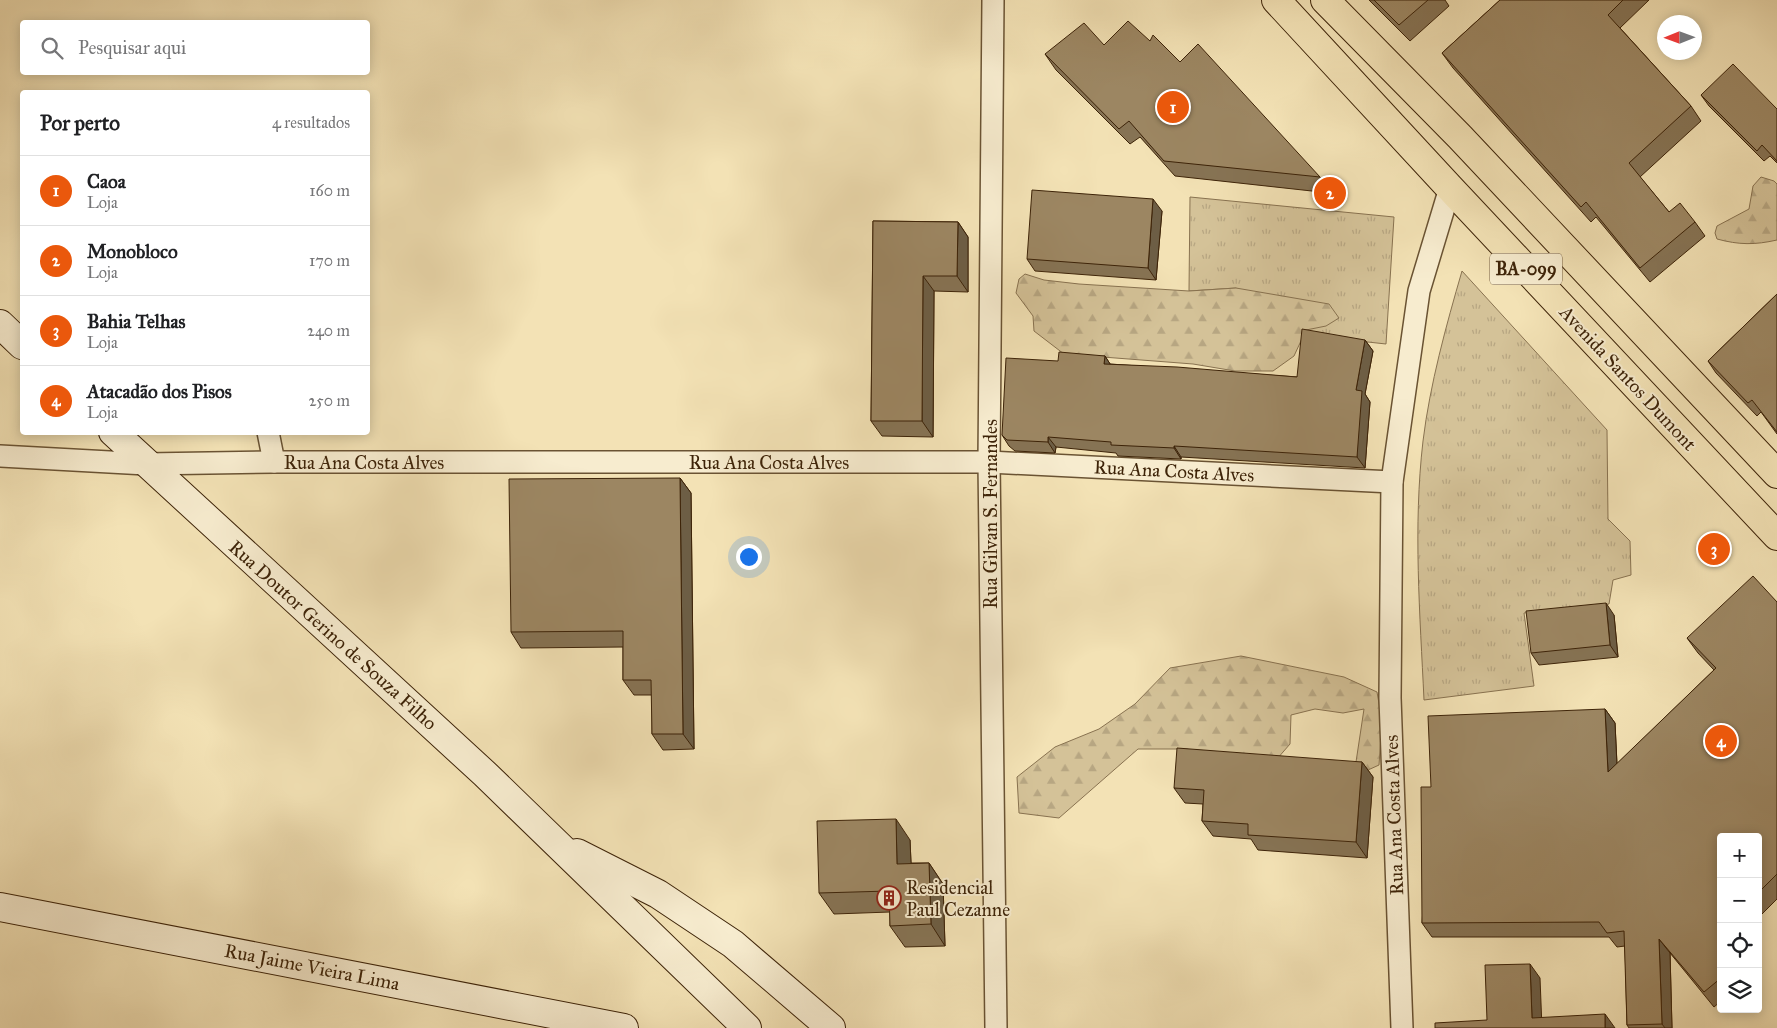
<!DOCTYPE html>
<html lang="pt">
<head>
<meta charset="utf-8">
<style>
  :root { --surface:#fff; --page:#f2f2f2; --text:#202124; --muted:#757577; --line:#e0e0e0; --accent:#ea580c }
  body { margin:0; font-family:"IM FELL Great Primer",serif; background:var(--page); color:var(--text) }
  .controls { position:absolute; right:15px; bottom:15px; display:grid; overflow:hidden; border-radius:5px; box-shadow:0 2px 12px #0003 }
  .controls button { width:45px; height:45px; display:grid; place-items:center; padding:0; border:0; border-bottom:1px solid var(--line); background:var(--surface); color:var(--text); font:25px sans-serif }
  .compass { position:absolute; left:1657px; top:15px; width:45px; height:45px; border-radius:50%; background:var(--surface); box-shadow:0 2px 12px #0003; rotate:269deg }
  .you { position:absolute; left:748px; top:556px; width:18px; height:18px; margin:-12px; border:4px solid #fff; border-radius:50%; background:#1a73e8; box-shadow:0 0 0 8px #1a73e833 }
  .badge { display:grid; place-items:center; width:32px; height:32px; border-radius:50%; background:var(--accent); color:#fff; font-size:16px; font-weight:700 }
  .pin { position:absolute; translate:-50% -50%; border:2px solid #fff; box-shadow:0 1px 5px #0006 }
  .list { margin:0; padding:0; list-style:none }
  h2 { display:flex; justify-content:space-between; align-items:center; height:65px; margin:0; padding:0 20px; font-size:21px }
  h2 small { font-size:16px; font-weight:400; color:var(--muted) }
  .list li { display:grid; grid-template-columns:32px 1fr auto; gap:15px; align-items:center; box-sizing:border-box; height:70px; padding:0 20px; border-top:1px solid var(--line) }
  .list b { display:block; font-size:19px; white-space:nowrap }
  .list p { margin:0; font-size:16px; white-space:nowrap; color:var(--muted) }
  .list em { font-size:16px; font-style:normal; color:var(--muted) }
  .icon { flex:none; width:28px; height:28px; fill:none; stroke:currentColor; stroke-width:2; stroke-linecap:round; stroke-linejoin:round }
  .map { position:relative; flex:none; width:1777px; height:1028px; overflow:hidden }
  .search { position:absolute; background:var(--surface); box-shadow:0 2px 12px #0003; left:20px; top:20px; width:350px; height:55px; display:flex; align-items:center; gap:12px; box-sizing:border-box; padding:0 18px; border-radius:5px; color:var(--muted); font-size:19px }
  .panel { position:absolute; background:var(--surface); box-shadow:0 2px 12px #0003; left:20px; top:90px; width:350px; height:345px; border-radius:5px }
  .map>svg:first-child { display:block }
  .grass { fill:url(#grass-tufts); stroke:#887250 }
  .forest { fill:url(#forest-firs); stroke:#887250 }
  .lines { fill:none; stroke-linecap:round; stroke-linejoin:round }
  .minor-casing { stroke:#6a5333; stroke-width:24 }
  .secondary-casing { stroke:#3d2308; stroke-width:30 }
  .trunk-casing { stroke:#3d2308; stroke-width:30 }
  .minor { stroke:#f7eccf; stroke-width:21 }
  .secondary { stroke:#f7eccf; stroke-width:28 }
  .trunk { stroke:#f3e2b5; stroke-width:28 }
  .wall { fill:#867354; stroke:#3d2308 }
  .shaded-wall { fill:#6d5e45; stroke:#3d2308 }
  .building { fill:#9c8662; stroke:#3d2308 }
  .labels { text-anchor:middle; dominant-baseline:central; stroke-width:4; stroke-linejoin:round; paint-order:stroke }
  .shield { fill:#f7eccf; stroke:#755f44; stroke-width:1 }
  .shield-label { font-size:18px; font-weight:bold; fill:#3d2308 }
  .street-label { font-size:19px; fill:#3d2308; stroke:#f7eccf }
  .poi-label { font-size:19px; fill:#3d2308; stroke:#f7eccf; text-anchor:start }
</style>
</head>
<body>
<div class="map">
<svg width="1777" height="1028" viewBox="0 0 1777 1028">
  <defs>
    <pattern id="grass-tufts" width="24" height="20" patternUnits="userSpaceOnUse" patternTransform="scale(1.25)"><rect width="24" height="20" fill="#d4c298"/><path d="M3 7l-1-3M5 7V3M7 7l1-3M15 17l-1-3M17 17v-4M19 17l1-3" fill="none" stroke="#b7a682"/></pattern>
    <pattern id="forest-firs" width="22" height="20" patternUnits="userSpaceOnUse" patternTransform="scale(1.25)"><rect width="22" height="20" fill="#d4c298"/><path d="M5 1l3.5 6h-7zM16 11l3.5 6h-7z" fill="#b7a682"/></pattern>
  </defs>
  <rect width="100%" height="100%" fill="#f3e2b5"/>
  <filter id="stains"><feTurbulence type="fractalNoise" baseFrequency=".004" numOctaves="4"/><feColorMatrix values="0 0 0 0 .2 0 0 0 0 .09 0 0 0 0 .02 0 0 0 .5 -.17"/></filter>
  <radialGradient id="worn" r=".72"><stop offset=".6" stop-color="#630" stop-opacity="0"/><stop offset="1" stop-color="#630" stop-opacity=".3"/></radialGradient>
  <g class="grass">
    <path d="M1190 197 1394 217 1386 344 1304 335 1236 288 1189 291Z"/>
    <path d="M1462 271 1607 430 1608 519 1630 541 1631 575 1613 580 1609 604 1524 613 1534 686 1424 700C1420 614 1413 527 1423 441 1430 384 1446 326 1462 271Z"/>
  </g>
  <g class="forest">
    <path d="M1761 177 1774 181 1777 184V240C1755 245 1739 245 1717 239L1715 233 1717 226 1749 209 1753 186Z"/>
    <path d="M1025 274 1044 280 1079 284 1189 291 1236 288 1329 304 1339 318 1326 326 1306 330 1294 356 1273 371H1235L1193 364 1064 354 1034 331 1033 316 1016 293 1019 279Z"/>
    <path d="M1241 656 1344 677 1377 692 1382 721 1379 765 1368 770 1356 762 1364 709 1343 713 1315 709 1291 715 1290 744 1270 767 1234 763 1187 749H1138L1059 818 1019 813 1017 777 1055 747 1099 729 1135 704 1170 668Z"/>
  </g>
  <g class="lines">
    <g class="minor-casing">
      <g id="minor">
        <path d="M993 0 989 462 996 1028"/>
        <path d="M268 432 274 462"/>
        <path d="M0 456 146 464 274 462H989L1392 482"/>
        <path d="M1402 1028 1390 698 1392 482 1419 291 1450 188"/>
      </g>
    </g>
    <g class="secondary-casing">
      <g id="secondary">
        <path d="M0 324 22 345"/>
        <path d="M113 432 485 774 747 1028"/>
        <path d="M577 853 658 894 733 944 831 1028"/>
        <path d="M0 907 624 1028"/>
      </g>
    </g>
    <g class="trunk-casing">
      <g id="trunk">
        <path d="M1276 0 1450 188 1777 536"/>
        <path d="M1325 0 1460 137 1777 474"/>
      </g>
    </g>
    <use href="#minor" class="minor"/>
    <use href="#secondary" class="secondary"/>
    <use href="#trunk" class="trunk"/>
  </g>
  <g class="wall">
    <path d="M1369 0H1445L1449 6 1410 41Z"/>
    <path d="M1500 0H1649L1620 28 1691 106 1701 121 1640 177 1669 212 1695 222 1705 236 1650 282 1596 217 1591 222 1453 68 1442 53Z"/>
    <path d="M1150 41 1180 62 1320 177 1330 193 1175 176 1140 137 1130 144 1056 70 1045 54 1104 45Z"/>
    <path d="M1701 95 1777 109V163L1770 156 1764 161 1709 106Z"/>
    <path d="M1162 211 1156 280 1035 271 1027 259Z"/>
    <path d="M873 221 958 222 968 237V292L934 291 933 437 882 436 871 421Z"/>
    <path d="M1777 294V434L1761 412 1757 416 1716 373 1708 361Z"/>
    <path d="M1365 340 1373 351 1365 394 1370 402 1365 468 1181 457V459L1118 456 1116 453 1056 447 1055 453 1015 451 1009 446 1002 435 1058 361 1105 356 1110 364 1297 377Z"/>
    <path d="M680 478 691 493 694 749 663 750 652 734V695H634L623 680V647L521 648 511 632Z"/>
    <path d="M1777 602V899L1758 918V837H1721V1001L1714 1007 1670 953 1672 1028H1629L1627 1025 1625 946 1617 947 1609 937H1432L1422 923 1431 787 1605 709 1615 723 1617 764 1714 670 1698 653 1687 638Z"/>
    <path d="M1614 615 1618 657 1539 665 1531 653Z"/>
    <path d="M1362 762 1373 777 1367 858 1258 850 1251 839 1213 836 1202 821 1203 804 1185 803 1174 788Z"/>
    <path d="M910 840 911 863H929L943 884 945 946 905 947 890 926V912L834 914 819 893Z"/>
  </g>
  <g class="shaded-wall">
    <path d="M1153 199 1162 211 1156 280 1148 268Z"/>
    <path d="M958 222 968 237V292L957 276Z"/>
    <path d="M923 276 934 291 933 437 922 421Z"/>
    <path d="M1365 340 1373 351 1365 394 1370 402 1365 468 1357 457 1356 390Z"/>
    <path d="M1105 356 1112 367 1104 364Z"/>
    <path d="M1048 437 1056 447 1055 453 1048 442Z"/>
    <path d="M1174 446 1181 457V459L1174 448Z"/>
    <path d="M680 478 691 493 694 749 683 734Z"/>
    <path d="M1606 603 1614 615 1618 657 1610 645Z"/>
    <path d="M1605 709 1615 723 1618 787 1608 772Z"/>
    <path d="M1362 762 1373 777 1367 858 1356 842Z"/>
    <path d="M896 819 910 840 912 885 897 864Z"/>
    <path d="M929 863 943 884 945 946 931 924Z"/>
    <path d="M1659 939 1670 953 1672 1028H1665L1662 1024Z"/>
    <path d="M1530 964 1540 978 1542 1028 1532 1018Z"/>
    <path d="M1605 1014 1615 1028H1605Z"/>
  </g>
  <g class="building">
    <path d="M1374 0H1428L1399 25Z"/>
    <path d="M1500 0H1623L1608 15 1691 106 1629 163 1669 212 1680 203 1695 222 1640 268 1586 202 1581 207 1442 53Z"/>
    <path d="M1128 21 1150 41 1153 35 1180 62 1198 44 1320 177 1164 161 1129 121 1119 129 1045 54 1084 23 1104 45Z"/>
    <path d="M1733 64 1777 109V161L1762 145 1757 151 1701 95Z"/>
    <path d="M1032 190 1153 199 1148 268 1027 259Z"/>
    <path d="M873 221 958 222 957 276H923L922 421H871Z"/>
    <path d="M1777 294V432L1752 400 1748 403 1708 361Z"/>
    <path d="M1302 329 1365 340 1356 390 1362 391 1357 457 1174 446V448L1111 445V442L1048 437V442L1007 440 1002 435 1006 358 1058 361 1059 352 1105 356 1104 364 1177 367 1297 377Z"/>
    <path d="M680 478 683 734H652L651 680H623V631L511 632 509 479Z"/>
    <path d="M1753 576 1777 602V874L1758 893V837H1721V932L1719 933 1721 935V978L1704 992 1659 939 1662 1024 1627 1025 1624 931 1607 933 1599 922 1422 923 1421 787H1431L1428 716 1605 709 1608 772 1716 668 1687 638Z"/>
    <path d="M1606 603 1610 645 1531 653 1526 611Z"/>
    <path d="M1177 748 1362 762 1356 842 1248 835V824L1202 821 1204 790 1174 788Z"/>
    <path d="M896 819 897 864 929 863 931 924 890 926 889 891 819 893 817 821Z"/>
    <path d="M1530 964 1532 1018 1605 1014V1028H1435V1023L1487 1020 1485 965Z"/>
  </g>
  <defs>
    <g id="building-ring" transform="scale(1.25)"><circle r="9.5" fill="#f7eccf" stroke="#8f2418" stroke-width="1.5"/><path d="M-4-6H4V6H1V3H-1V6H-4ZM-2.5-4.3h1.7v1.8h-1.7ZM.8-4.3h1.7v1.8H.8ZM-2.5-1h1.7V.8h-1.7ZM.8-1h1.7V.8H.8Z" fill="#8f2418"/></g>
  </defs>
  <g fill-rule="evenodd">
    <use href="#building-ring" x="889" y="898"/>
  </g>
  <g class="labels">
    <rect class="shield" x="1490" y="253.5" width="72" height="31" rx="4"/>
    <g class="shield-label">
      <text x="1526" y="269">BA-099</text>
    </g>
    <g class="street-label">
      <text transform="translate(1628 378) rotate(47)">Avenida Santos Dumont</text>
      <text x="364" y="462">Rua Ana Costa Alves</text>
      <text x="769" y="462">Rua Ana Costa Alves</text>
      <text transform="translate(1174 471) rotate(3)">Rua Ana Costa Alves</text>
      <text transform="translate(990 514) rotate(-90)">Rua Gilvan S. Fernandes</text>
      <text transform="translate(333 635) rotate(42)">Rua Doutor Gerino de Souza Filho</text>
      <text transform="translate(1394 815) rotate(-92)">Rua Ana Costa Alves</text>
      <text transform="translate(312 967) rotate(11)">Rua Jaime Vieira Lima</text>
    </g>
    <g class="poi-label">
      <text x="906" y="887">Residencial<tspan x="906" dy="22">Paul Cezanne</tspan></text>
    </g>
  </g>
  <rect width="100%" height="100%" filter="url(#stains)"/>
  <rect width="100%" height="100%" fill="url(#worn)"/>
</svg>
<div class="controls">
<button>+</button>
<button>−</button>
<button><svg class="icon" aria-label="locate" viewBox="0 0 24 24"><circle cx="12" cy="12" r="6"/><path d="M12 2v4M12 18v4M2 12h4M18 12h4"/></svg></button>
<button><svg class="icon" aria-label="layers" viewBox="0 0 24 24"><path d="M12 4l9 5-9 5-9-5zM3 14l9 5 9-5"/></svg></button>
</div>
<svg class="compass" viewBox="-18 -18 36 36"><path d="M0-13l5 13h-10z" fill="#e53935"/><path d="M0 13l5-13h-10z" fill="#757577"/></svg>
<div class="you"></div>
<div class="pin badge" style="left:1173px;top:107px">1</div>
<div class="pin badge" style="left:1330px;top:193px">2</div>
<div class="pin badge" style="left:1714px;top:549px">3</div>
<div class="pin badge" style="left:1721px;top:741px">4</div>
<div class="search"><svg class="icon" aria-label="search" viewBox="0 0 24 24"><circle cx="10" cy="10" r="6"/><path d="M15 15l6 6"/></svg>Pesquisar aqui</div>
<section class="panel">
<h2>Por perto<small>4 resultados</small></h2>
<ul class="list">
<li><span class="badge">1</span><div><b>Caoa</b><p>Loja</p></div><em>160 m</em></li>
<li><span class="badge">2</span><div><b>Monobloco</b><p>Loja</p></div><em>170 m</em></li>
<li><span class="badge">3</span><div><b>Bahia Telhas</b><p>Loja</p></div><em>240 m</em></li>
<li><span class="badge">4</span><div><b>Atacadão dos Pisos</b><p>Loja</p></div><em>250 m</em></li>
</ul>
</section>
</div>
</body>
</html>
